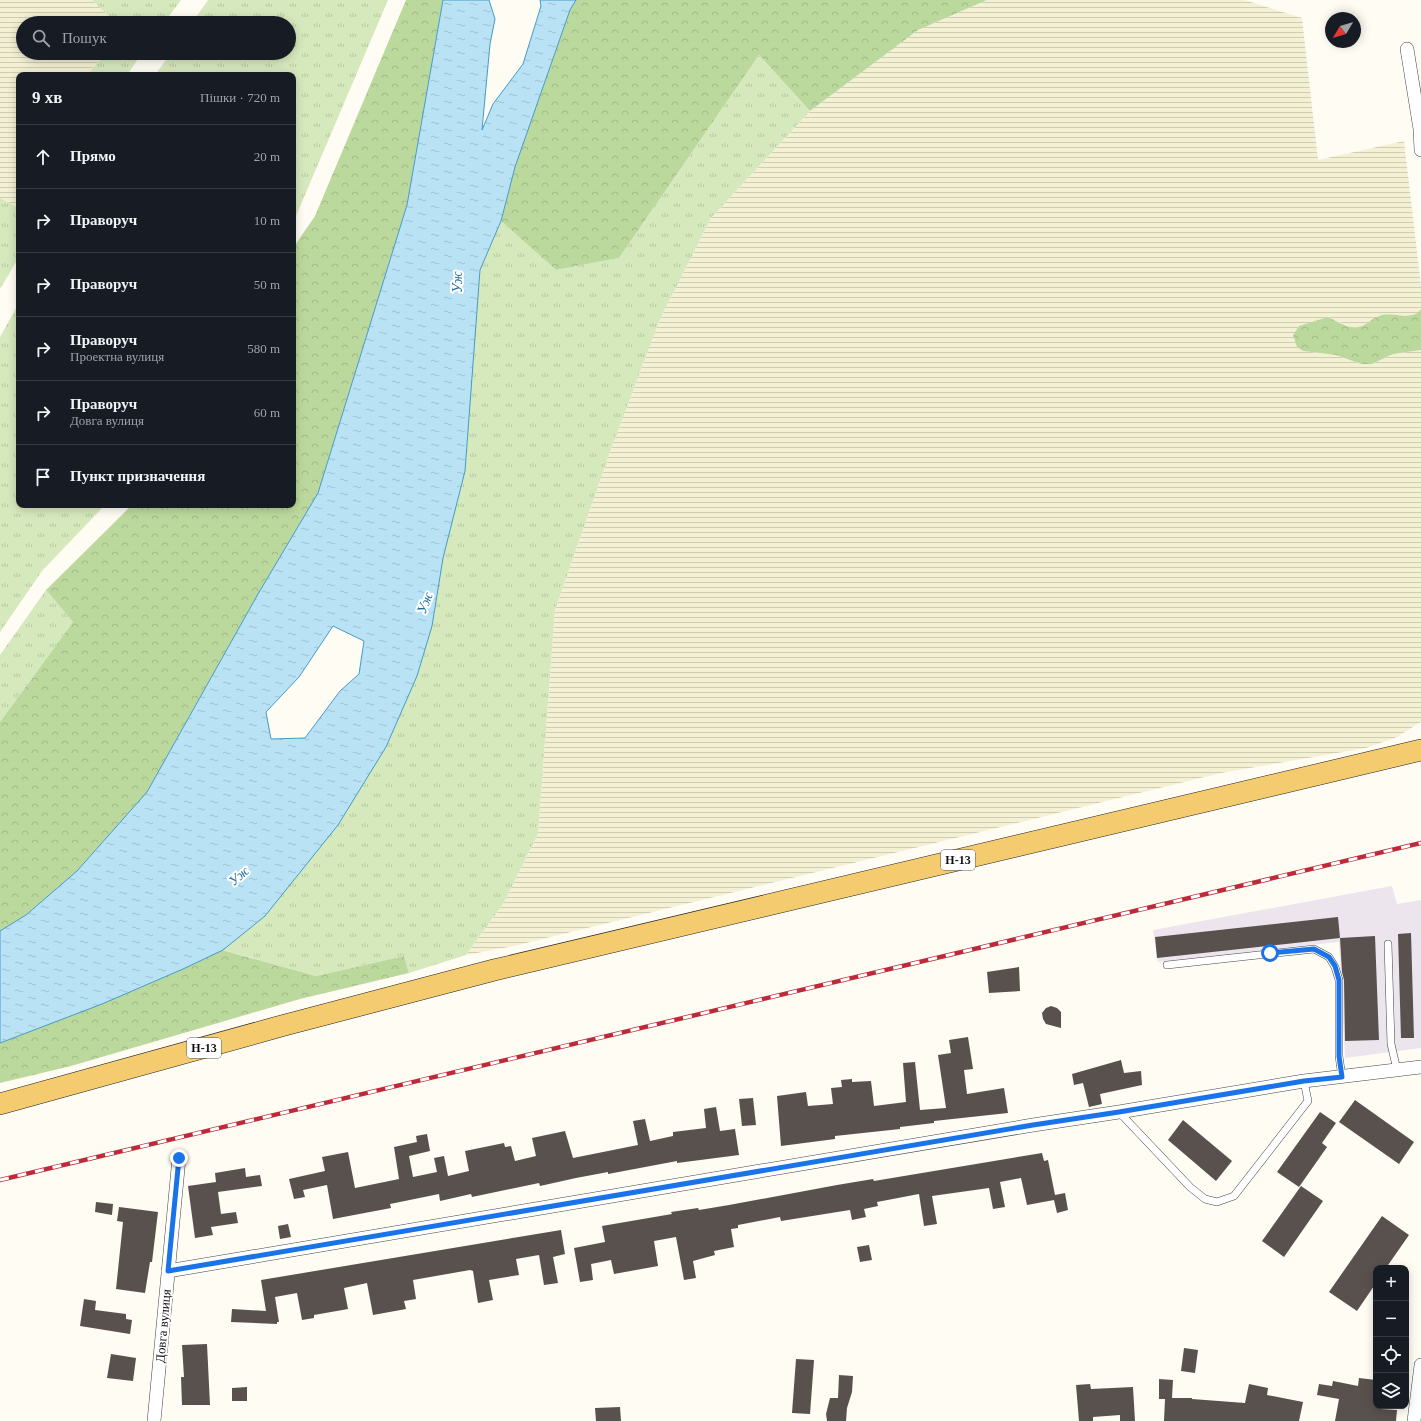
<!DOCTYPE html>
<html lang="uk">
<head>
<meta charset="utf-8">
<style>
  :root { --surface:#171b24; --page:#242831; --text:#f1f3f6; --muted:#9ea1a6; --line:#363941 }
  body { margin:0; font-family:"Times New Roman",serif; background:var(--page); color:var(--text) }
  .controls { position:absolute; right:12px; bottom:12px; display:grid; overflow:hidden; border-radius:8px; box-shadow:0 2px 10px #0003 }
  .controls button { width:36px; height:36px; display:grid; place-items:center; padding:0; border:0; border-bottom:1px solid var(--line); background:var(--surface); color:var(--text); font:20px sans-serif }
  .compass { position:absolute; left:1325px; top:12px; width:36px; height:36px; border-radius:50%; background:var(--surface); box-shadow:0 2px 10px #0003; rotate:232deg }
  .stop { position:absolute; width:12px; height:12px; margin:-9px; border:3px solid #1a73e8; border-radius:50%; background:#fff }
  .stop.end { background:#1a73e8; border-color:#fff; box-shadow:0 1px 4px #0008 }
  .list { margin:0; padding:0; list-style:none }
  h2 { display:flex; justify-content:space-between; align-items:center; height:52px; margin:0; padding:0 16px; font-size:17px }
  h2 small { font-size:13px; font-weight:400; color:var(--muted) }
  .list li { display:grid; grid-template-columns:26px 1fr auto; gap:12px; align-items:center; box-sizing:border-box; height:64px; padding:0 16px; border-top:1px solid var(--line) }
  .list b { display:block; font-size:15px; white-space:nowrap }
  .list p { margin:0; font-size:13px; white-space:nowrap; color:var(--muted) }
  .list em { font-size:13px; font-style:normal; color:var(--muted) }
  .icon { flex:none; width:22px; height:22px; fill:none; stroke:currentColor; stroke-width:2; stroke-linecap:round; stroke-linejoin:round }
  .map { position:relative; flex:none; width:1421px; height:1421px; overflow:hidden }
  .search { position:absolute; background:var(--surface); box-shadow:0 2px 10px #0003; left:16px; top:16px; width:280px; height:44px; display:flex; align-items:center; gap:10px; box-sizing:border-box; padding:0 14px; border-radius:22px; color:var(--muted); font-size:15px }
  .panel { position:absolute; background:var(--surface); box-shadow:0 2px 10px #0003; left:16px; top:72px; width:280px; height:436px; border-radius:8px }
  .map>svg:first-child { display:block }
  .industrial { fill:#ede5ee }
  .farmland { fill:url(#farmland-rules) }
  .grass { fill:url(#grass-tufts) }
  .forest { fill:url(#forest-crowns) }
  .water { fill:url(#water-ripples); stroke:#439bc9; fill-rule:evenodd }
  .building { fill:#59514d }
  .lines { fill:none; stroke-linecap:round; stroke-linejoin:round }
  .service-casing { stroke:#434343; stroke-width:8 }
  .minor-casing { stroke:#434343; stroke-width:14 }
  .primary-casing { stroke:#212121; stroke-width:22 }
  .service { stroke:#fff; stroke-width:7 }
  .minor { stroke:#fff; stroke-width:13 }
  .primary { stroke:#f4cc6f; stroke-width:21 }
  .rail-casing { stroke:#bd2b3a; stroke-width:4.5 }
  .rail { stroke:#fff; stroke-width:3; stroke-dasharray:9; stroke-linecap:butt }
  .route { stroke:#1a73e8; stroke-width:5 }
  .labels { text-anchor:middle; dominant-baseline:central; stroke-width:4; stroke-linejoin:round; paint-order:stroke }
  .shield { fill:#fff; stroke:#585858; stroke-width:1 }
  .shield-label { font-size:12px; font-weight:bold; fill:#101010 }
  .street-label { font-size:13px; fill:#101010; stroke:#fff }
  .water-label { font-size:14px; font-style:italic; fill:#1c6d9f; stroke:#fff }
</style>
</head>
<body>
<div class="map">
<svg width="1421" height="1421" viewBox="0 0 1421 1421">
  <defs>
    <pattern id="farmland-rules" width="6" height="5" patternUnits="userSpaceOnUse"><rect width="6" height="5" fill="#f4f0d4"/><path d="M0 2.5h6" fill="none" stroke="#d0cdb5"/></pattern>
    <pattern id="grass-tufts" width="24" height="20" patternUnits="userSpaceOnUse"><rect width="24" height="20" fill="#d6e9bd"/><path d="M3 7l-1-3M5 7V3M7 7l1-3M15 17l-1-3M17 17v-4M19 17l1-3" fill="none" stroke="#b7c7a1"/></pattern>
    <pattern id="forest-crowns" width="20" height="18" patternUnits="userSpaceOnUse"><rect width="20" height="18" fill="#bcd99d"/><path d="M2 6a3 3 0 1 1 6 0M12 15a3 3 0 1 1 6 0" fill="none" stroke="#a1b986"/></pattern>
    <pattern id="water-ripples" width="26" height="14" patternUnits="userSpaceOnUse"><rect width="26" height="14" fill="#bae2f5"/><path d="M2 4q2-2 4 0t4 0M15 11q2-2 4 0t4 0" fill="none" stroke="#9fc1d1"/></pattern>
  </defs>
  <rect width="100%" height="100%" fill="#fffcf4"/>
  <path class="industrial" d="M1392 886 1397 904 1421 900V1048L1345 1058 1339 942 1158 962 1153 930Z"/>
  <g class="farmland">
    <path d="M0 0H92L116 23H23V53H106L87 75H19V208L0 198Z"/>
    <path d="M987 0H1244L1302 18 1318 160 1404 141 1421 286V309L1419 313 1410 315H1380L1363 327H1351L1328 317 1303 351 1336 355 1361 364H1372L1393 354 1421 350V722L1397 737 1366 748 1221 773 514 946 466 955 503 904 538 834 555 610 610 452 660 319 711 218 810 111 918 30Z"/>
  </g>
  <g class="grass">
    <path d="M92 0H181L164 23H116Z"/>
    <path d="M208 0H388L293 223V75H155L171 53H289V23H192Z"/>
    <path d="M106 53H142L127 75H87Z"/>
    <path d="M759 55 810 111 711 218 660 319 610 452 555 610 538 834 503 904 466 955 409 973 404 956 316 976 223 950 265 916 386 747 417 676 432 626 474 339 480 270 501 221 556 270 619 258Z"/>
    <path d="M0 198 19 208V257L0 289Z"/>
    <path d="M19 303V505H105L42 571 0 632V337Z"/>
    <path d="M46 590 73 622 0 722V655Z"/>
  </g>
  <g class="forest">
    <path d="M406 0H443L407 205 318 493 258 594 147 792 77 871 26 915 0 931V722L73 622 46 590 132 505H293V248L315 216Z"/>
    <path d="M576 0H987L918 30 810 111 759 55 619 258 556 270 501 221 515 167 570 10Z"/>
    <path d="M1421 309V350L1393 354 1372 364H1361L1336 355 1303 351 1297 347 1293 335 1299 326 1328 317C1335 320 1344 326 1352 327 1365 329 1368 320 1379 316 1391 311 1413 322 1421 309Z"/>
    <path d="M222 950 316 976 404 956 409 973 300 999 71 1066 0 1083V1043C75 1014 150 986 222 950Z"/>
  </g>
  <path class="water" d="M443 0H489L495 19 490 44 482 130 493 104 523 64 541 6 540 0H576L570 10 515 167 501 221 480 270 465 471 443 558 432 626 417 676 386 747 338 825 265 916 223 950 183 969 102 1004 0 1043V931L26 915 77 871 147 792 258 594 318 493 407 205ZM333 626 364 641 359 674 340 691 305 738 271 739 266 712 299 677Z"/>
  <g class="building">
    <path d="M1338 917 1340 938 1157 958 1155 937Z"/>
    <path d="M1411 933 1414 1038H1401L1398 934Z"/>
    <path d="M1375 936 1379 1040 1345 1041 1344 980 1342 972 1340 938Z"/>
    <path d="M1019 967 1020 991 989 993 987 972Z"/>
    <path d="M1051 1006 1057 1008 1061 1012V1028L1046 1024 1043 1019 1042 1013 1046 1008Z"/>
    <path d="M968 1037 973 1069 964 1070 967 1094 1004 1088 1008 1113 934 1121V1123L900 1127V1129L835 1136V1139L781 1146 777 1096 806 1092 808 1106 833 1104 831 1088 842 1087 841 1080 852 1079V1082L871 1081 874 1106 906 1102 903 1063 915 1062 920 1110 946 1108 938 1055 951 1053 949 1040Z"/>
    <path d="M1121 1060 1124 1073 1141 1071 1142 1085 1100 1094 1102 1104 1089 1107 1083 1083 1074 1085 1072 1074Z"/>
    <path d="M753 1098 756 1125 742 1126 739 1099Z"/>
    <path d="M1355 1100 1414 1142 1399 1164 1339 1122Z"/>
    <path d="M716 1107 720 1131 735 1129 739 1155 677 1163V1161L608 1174V1172L576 1178 540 1186 539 1183 472 1197 471 1194 440 1201 439 1194 390 1204 391 1208 333 1219 327 1185 303 1190 305 1197 294 1199 289 1179 325 1171 322 1157 348 1152 355 1188 399 1179 394 1147 417 1142 416 1136 427 1134 430 1151 409 1156 413 1177 437 1172 434 1158 444 1156 448 1176 469 1171 465 1151 504 1143 505 1147 511 1146 515 1161 536 1156 532 1138 565 1131 573 1158 638 1145 633 1121 645 1119 650 1141 673 1136V1132L706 1128 704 1109Z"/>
    <path d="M1320 1112 1336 1123 1322 1143 1327 1147 1299 1187 1277 1172Z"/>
    <path d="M1183 1120 1232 1161 1216 1181 1168 1140Z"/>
    <path d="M1042 1153 1044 1161 1048 1160 1055 1195 1065 1193 1068 1210 1057 1213 1054 1200 1027 1205 1021 1178 1000 1182 1005 1207 993 1209 989 1188 932 1196 937 1224 924 1226 919 1194 877 1202 878 1206 864 1209 866 1217 852 1220 850 1210 781 1221 780 1217 738 1225V1228L731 1229 734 1247 714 1251 715 1255 693 1261 696 1278 684 1280 676 1237 654 1241 658 1266 614 1274 611 1260 591 1264 593 1280 580 1282 574 1248 605 1242 602 1226 672 1214 671 1212 698 1208 699 1210 729 1205 837 1185 873 1179 874 1181Z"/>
    <path d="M245 1168 246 1177 260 1175 262 1186 218 1192 221 1214 236 1212 238 1223 211 1227 213 1235 195 1238 188 1186 216 1182 215 1173Z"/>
    <path d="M1301 1186 1323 1201 1284 1257 1262 1241Z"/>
    <path d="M96 1202 113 1204 112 1215 95 1212Z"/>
    <path d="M119 1207 158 1212 152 1262H150L145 1293 116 1289 123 1222 117 1221Z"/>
    <path d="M1382 1216 1409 1235 1386 1268H1376V1283L1357 1311 1329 1292Z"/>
    <path d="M288 1224 291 1237 280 1239 278 1226Z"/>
    <path d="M561 1230 565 1254 553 1257 558 1283 544 1285 539 1255 516 1259 519 1275 489 1280 493 1300 478 1303 473 1271 470 1270 413 1280 416 1299 404 1301 406 1309 373 1315 367 1283 344 1288 348 1309 314 1315V1318L302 1320 297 1293 275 1297 279 1322H277V1324L231 1322 232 1309 266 1311 261 1280Z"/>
    <path d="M869 1245 872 1260 860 1262 857 1247Z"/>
    <path d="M84 1299 96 1301 95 1310 126 1314V1319L132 1320 130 1334 80 1326Z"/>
    <path d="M207 1344 210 1405H182L181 1377H184L182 1345Z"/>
    <path d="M1184 1348 1198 1350 1195 1373 1181 1371Z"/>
    <path d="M111 1354 136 1358 133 1381 107 1378Z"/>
    <path d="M796 1359 814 1360 810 1414 792 1413Z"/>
    <path d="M839 1375 853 1376 852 1392 847 1408 846 1421H827L826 1414 830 1398H838Z"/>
    <path d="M1359 1378 1376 1380V1406H1381V1409L1397 1410 1396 1421H1335L1339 1399 1317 1395 1319 1384 1332 1386 1333 1381 1358 1386Z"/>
    <path d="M1159 1379 1173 1380 1172 1398H1192V1399L1245 1403 1249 1384 1268 1388 1267 1395 1303 1402 1299 1421H1164L1165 1399H1159Z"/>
    <path d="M1090 1384 1091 1389 1133 1387 1135 1421H1120V1415L1093 1417V1421H1079L1076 1385Z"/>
    <path d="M247 1387V1401H232V1388Z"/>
    <path d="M620 1407 621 1421H596L595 1408Z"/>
  </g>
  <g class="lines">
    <g class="service-casing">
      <g id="service">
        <path d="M1388 944 1391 1044 1397 1070"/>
        <path d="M1167 965 1314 949 1329 957 1335 967 1339 980V1056L1342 1077"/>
        <path d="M1119 1112 1190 1187 1205 1199 1217 1202 1234 1196 1308 1101 1304 1081"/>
      </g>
    </g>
    <g class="minor-casing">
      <g id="minor">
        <path d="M1407 49 1420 129 1421 150"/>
        <path d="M168 1271 1033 1125 1119 1112 1304 1081 1421 1067"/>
        <path d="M154 1421 179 1158"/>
        <path d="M1414 1421 1421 1365"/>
      </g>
    </g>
    <g class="primary-casing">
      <path id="primary" d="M0 1104 285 1025 494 970 1421 750"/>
    </g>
    <use href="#service" class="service"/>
    <use href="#minor" class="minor"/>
    <use href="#primary" class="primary"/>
    <g class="rail-casing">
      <path id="rail" d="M0 1180 1421 843"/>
    </g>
    <use href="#rail" class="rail"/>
  </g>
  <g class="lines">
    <path class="route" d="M179 1158 168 1271 1033 1125 1119 1112 1304 1081 1342 1077 1339 1056V980L1335 966 1329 957 1314 949 1270 953"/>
  </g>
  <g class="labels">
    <g class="shield">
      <rect x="941" y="850" width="34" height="20" rx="3"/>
      <rect x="187" y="1038" width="34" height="20" rx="3"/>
    </g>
    <g class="shield-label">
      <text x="958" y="860">Н-13</text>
      <text x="204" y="1048">Н-13</text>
    </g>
    <g class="street-label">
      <text transform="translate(163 1326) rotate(-85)">Довга вулиця</text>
    </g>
    <g class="water-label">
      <text transform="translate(457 282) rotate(-90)">Уж</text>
      <text transform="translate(425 603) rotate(-69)">Уж</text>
      <text transform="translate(239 876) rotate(-41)">Уж</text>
    </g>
  </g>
</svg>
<div class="controls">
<button>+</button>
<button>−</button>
<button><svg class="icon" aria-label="locate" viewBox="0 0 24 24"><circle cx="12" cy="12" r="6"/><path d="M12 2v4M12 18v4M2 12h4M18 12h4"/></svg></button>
<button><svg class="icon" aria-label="layers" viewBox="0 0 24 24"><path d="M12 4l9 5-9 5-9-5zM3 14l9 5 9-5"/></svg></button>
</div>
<svg class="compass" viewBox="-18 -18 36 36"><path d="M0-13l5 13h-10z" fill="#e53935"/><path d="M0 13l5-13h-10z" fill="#9ea1a6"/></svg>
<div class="stop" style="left:1270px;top:953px"></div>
<div class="stop end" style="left:179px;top:1158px"></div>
<div class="search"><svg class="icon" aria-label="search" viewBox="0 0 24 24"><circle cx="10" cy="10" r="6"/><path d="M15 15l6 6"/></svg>Пошук</div>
<section class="panel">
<h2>9 хв<small>Пішки · 720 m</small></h2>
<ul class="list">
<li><svg class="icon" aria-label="ahead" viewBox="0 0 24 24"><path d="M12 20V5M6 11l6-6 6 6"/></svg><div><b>Прямо</b></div><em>20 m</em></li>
<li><svg class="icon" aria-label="right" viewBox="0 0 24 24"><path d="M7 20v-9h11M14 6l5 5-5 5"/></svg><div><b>Праворуч</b></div><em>10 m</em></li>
<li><svg class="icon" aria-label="right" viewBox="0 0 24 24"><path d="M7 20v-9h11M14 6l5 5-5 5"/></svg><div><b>Праворуч</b></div><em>50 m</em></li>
<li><svg class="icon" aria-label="right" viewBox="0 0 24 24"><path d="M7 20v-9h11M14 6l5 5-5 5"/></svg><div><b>Праворуч</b><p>Проектна вулиця</p></div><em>580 m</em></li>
<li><svg class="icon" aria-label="right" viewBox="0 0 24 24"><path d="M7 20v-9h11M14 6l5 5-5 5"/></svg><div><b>Праворуч</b><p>Довга вулиця</p></div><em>60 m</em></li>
<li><svg class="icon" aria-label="arrive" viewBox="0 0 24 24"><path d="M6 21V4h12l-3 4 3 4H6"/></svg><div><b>Пункт призначення</b></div></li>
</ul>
</section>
</div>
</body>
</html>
